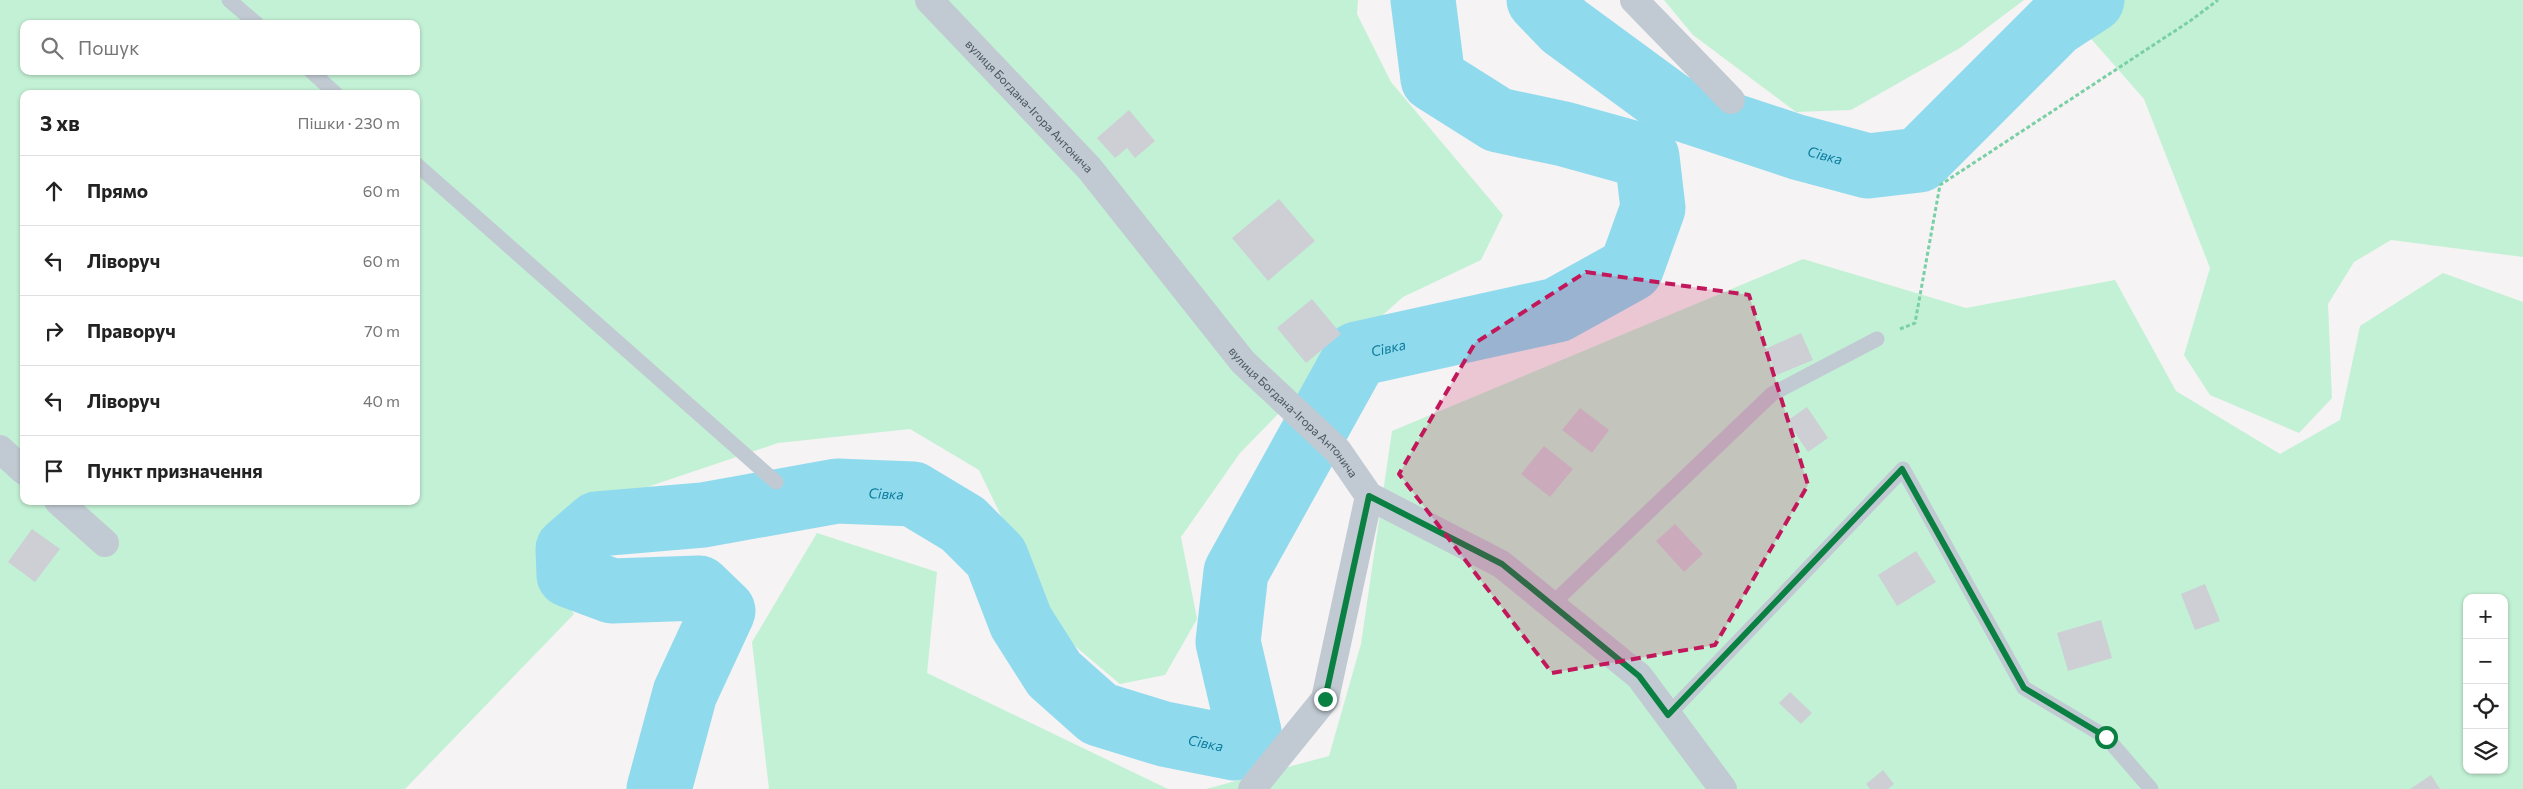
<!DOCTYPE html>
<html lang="uk">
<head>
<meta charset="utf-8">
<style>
  :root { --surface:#fff; --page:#f2f2f2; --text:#222; --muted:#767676; --line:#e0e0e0 }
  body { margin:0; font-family:Commissioner,sans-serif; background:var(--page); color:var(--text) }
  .controls { position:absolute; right:15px; bottom:15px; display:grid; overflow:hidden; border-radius:10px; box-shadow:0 1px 4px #0004 }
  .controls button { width:45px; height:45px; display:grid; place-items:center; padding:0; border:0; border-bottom:1px solid var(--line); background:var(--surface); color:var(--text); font:25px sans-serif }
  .stop { position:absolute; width:15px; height:15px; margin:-11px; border:4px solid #0b8043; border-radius:50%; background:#fff }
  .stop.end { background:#0b8043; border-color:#fff; box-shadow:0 1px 5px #0008 }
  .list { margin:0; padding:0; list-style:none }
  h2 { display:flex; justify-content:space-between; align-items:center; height:65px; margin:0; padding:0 20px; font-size:21px }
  h2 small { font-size:16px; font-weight:400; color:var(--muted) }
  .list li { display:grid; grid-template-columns:32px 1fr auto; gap:15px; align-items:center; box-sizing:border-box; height:70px; padding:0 20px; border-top:1px solid var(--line) }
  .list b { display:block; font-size:19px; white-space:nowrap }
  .list em { font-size:16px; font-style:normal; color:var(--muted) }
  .icon { flex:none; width:28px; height:28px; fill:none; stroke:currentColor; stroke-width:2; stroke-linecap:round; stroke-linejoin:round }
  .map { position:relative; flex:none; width:2523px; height:789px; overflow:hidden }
  .search { position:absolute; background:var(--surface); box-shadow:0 1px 4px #0004; left:20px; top:20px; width:400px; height:55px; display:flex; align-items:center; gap:12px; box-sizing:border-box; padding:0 18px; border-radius:10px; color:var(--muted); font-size:19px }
  .panel { position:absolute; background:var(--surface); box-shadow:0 1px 4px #0004; left:20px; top:90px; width:400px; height:415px; border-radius:10px }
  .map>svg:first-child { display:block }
  .green { fill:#c3f1d5; fill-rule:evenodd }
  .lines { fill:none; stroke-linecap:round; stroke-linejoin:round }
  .river { stroke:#90daee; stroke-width:65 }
  .building { fill:#cdcfd5 }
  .path { stroke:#7ad0a6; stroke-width:3; stroke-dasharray:4 2.5; stroke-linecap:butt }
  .service { stroke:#c1cad2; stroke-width:15 }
  .minor { stroke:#c1cad2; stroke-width:28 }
  .route { stroke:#0b8043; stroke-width:6 }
  .marked { fill:#c2185b; fill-opacity:0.2; stroke:#c2185b; stroke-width:4; stroke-dasharray:10 6; stroke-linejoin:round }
  .labels { text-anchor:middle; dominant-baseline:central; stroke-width:4.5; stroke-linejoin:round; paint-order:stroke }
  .street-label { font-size:12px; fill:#4a5661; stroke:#fff }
  .water-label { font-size:14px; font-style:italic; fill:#0c7c9b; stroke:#fff }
</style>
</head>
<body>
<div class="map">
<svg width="2523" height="789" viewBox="0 0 2523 789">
  <rect width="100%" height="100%" fill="#f5f3f3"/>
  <g class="green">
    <path d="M0 0H1358L1357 14 1391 82 1503 215 1481 260 1403 297 1323 368 1240 453 1181 537 1197 619 1165 675 1120 684 1056 630 979 470 910 429 778 443 656 484 567 517 539 560 574 614 405 789H0ZM24 24H416V71H24ZM24 94H416V501H24Z"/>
    <path d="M1664 0H2024L1960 48 1851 110 1796 112 1693 35Z"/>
    <path d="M2084 0H2523V257L2391 240 2354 262 2328 304 2332 398 2299 433 2210 395 2184 355 2210 268 2144 99 2086 33Z"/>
    <path d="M1803 259 1966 308 2115 280 2176 391 2280 454 2340 420 2360 326 2443 273 2523 302V789H1206L1329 756 1361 644 1392 431ZM2467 598H2504V770H2467Z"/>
    <path d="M817 533 937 572 927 673 1168 789H769L752 642Z"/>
  </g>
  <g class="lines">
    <g class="river">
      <path id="s1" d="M1539 0 1564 26 1673 106 1797 147 1868 166 1919 160 2055 24 2092 0"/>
      <path id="s2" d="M659 789 685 693 723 611 699 588 612 591 569 575 568 549 597 524 703 515 837 491 913 494 963 524 996 557 1021 622 1054 674 1099 714 1164 734 1235 748 1249 732 1228 642 1236 572 1357 354 1557 310 1631 269 1653 208 1647 157 1564 134 1498 120 1433 79 1423 0"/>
    </g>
  </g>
  <g class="building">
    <path d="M1129 110 1155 141 1135 158 1127 148 1115 158 1097 138Z"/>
    <path d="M1279 199 1315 241 1268 281 1232 238Z"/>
    <path d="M1312 299 1341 334 1306 363 1277 328Z"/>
    <path d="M1801 333 1813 360 1777 375 1765 349Z"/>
    <path d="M1807 407 1828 438 1808 452 1787 421Z"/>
    <path d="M1580 408 1609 430 1592 453 1562 430Z"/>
    <path d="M1544 446 1573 469 1550 497 1521 474Z"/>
    <path d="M1675 524 1703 554 1684 572 1656 541Z"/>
    <path d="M32 529 60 549 35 582 8 562Z"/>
    <path d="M1916 551 1936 582 1897 606 1878 575Z"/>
    <path d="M2205 584 2220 621 2195 630 2181 594Z"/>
    <path d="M2101 620 2112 658 2068 671 2057 633Z"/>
    <path d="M1790 692 1812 713 1801 724 1779 703Z"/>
    <path d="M1883 770 1894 784 1888 789H1870L1866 784Z"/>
    <path d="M2431 775 2440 789H2410Z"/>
  </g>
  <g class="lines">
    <path class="path" d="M1900 329 1915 323 1940 185 2190 21 2218 0"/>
    <g class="service">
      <path d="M229 0 257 24"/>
      <path d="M311 71 336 94"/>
      <path d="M416 164 776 482"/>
      <path d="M1551 605 1772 394 1877 339"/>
      <path d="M1668 715 1903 469 2024 688 2106 737 2151 789"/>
    </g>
    <g class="minor">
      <path id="s3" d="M929 0 1089 168 1243 362 1338 451 1369 496 1501 564 1639 676 1723 789"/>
      <path d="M1634 0 1731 100"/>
      <path d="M0 449 24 471"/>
      <path d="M58 501 105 543"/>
      <path d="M1252 789 1325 699 1369 496"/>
    </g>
  </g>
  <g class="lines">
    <path class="route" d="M1325 699 1369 496 1502 564 1639 676 1668 715 1902 469 2024 688 2106 737"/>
  </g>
  <path class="marked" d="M1586 272 1749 295 1808 485 1715 645 1552 673 1399 474 1475 343Z"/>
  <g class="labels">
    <g class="street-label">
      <text stroke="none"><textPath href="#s3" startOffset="146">вулиця Богдана-Ігора Антонича</textPath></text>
      <text stroke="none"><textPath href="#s3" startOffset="551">вулиця Богдана-Ігора Антонича</textPath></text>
    </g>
    <g class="water-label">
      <text stroke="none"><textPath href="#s1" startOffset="331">Сівка</textPath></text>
      <text stroke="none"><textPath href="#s2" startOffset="1641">Сівка</textPath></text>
      <text stroke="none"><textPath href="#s2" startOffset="712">Сівка</textPath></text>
      <text stroke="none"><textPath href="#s2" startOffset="1146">Сівка</textPath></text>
    </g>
  </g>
</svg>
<div class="controls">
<button>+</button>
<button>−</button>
<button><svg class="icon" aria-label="locate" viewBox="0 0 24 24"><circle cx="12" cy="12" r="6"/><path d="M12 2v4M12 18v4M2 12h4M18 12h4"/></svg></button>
<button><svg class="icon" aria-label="layers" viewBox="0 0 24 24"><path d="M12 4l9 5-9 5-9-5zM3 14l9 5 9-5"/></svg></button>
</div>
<div class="stop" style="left:2106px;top:737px"></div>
<div class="stop end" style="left:1325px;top:699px"></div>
<div class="search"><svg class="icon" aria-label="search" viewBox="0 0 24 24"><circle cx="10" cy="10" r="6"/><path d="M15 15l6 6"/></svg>Пошук</div>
<section class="panel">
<h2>3 хв<small>Пішки · 230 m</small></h2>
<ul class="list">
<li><svg class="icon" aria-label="ahead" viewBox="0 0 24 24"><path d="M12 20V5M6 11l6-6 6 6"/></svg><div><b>Прямо</b></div><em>60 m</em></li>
<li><svg class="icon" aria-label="left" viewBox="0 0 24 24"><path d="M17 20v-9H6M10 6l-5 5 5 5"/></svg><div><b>Ліворуч</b></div><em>60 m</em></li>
<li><svg class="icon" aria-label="right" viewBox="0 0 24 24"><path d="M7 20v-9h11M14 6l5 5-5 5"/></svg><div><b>Праворуч</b></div><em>70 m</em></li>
<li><svg class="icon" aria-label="left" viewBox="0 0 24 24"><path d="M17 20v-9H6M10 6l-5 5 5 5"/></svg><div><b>Ліворуч</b></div><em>40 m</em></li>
<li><svg class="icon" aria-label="arrive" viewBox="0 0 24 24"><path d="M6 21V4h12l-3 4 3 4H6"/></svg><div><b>Пункт призначення</b></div></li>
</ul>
</section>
</div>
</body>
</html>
